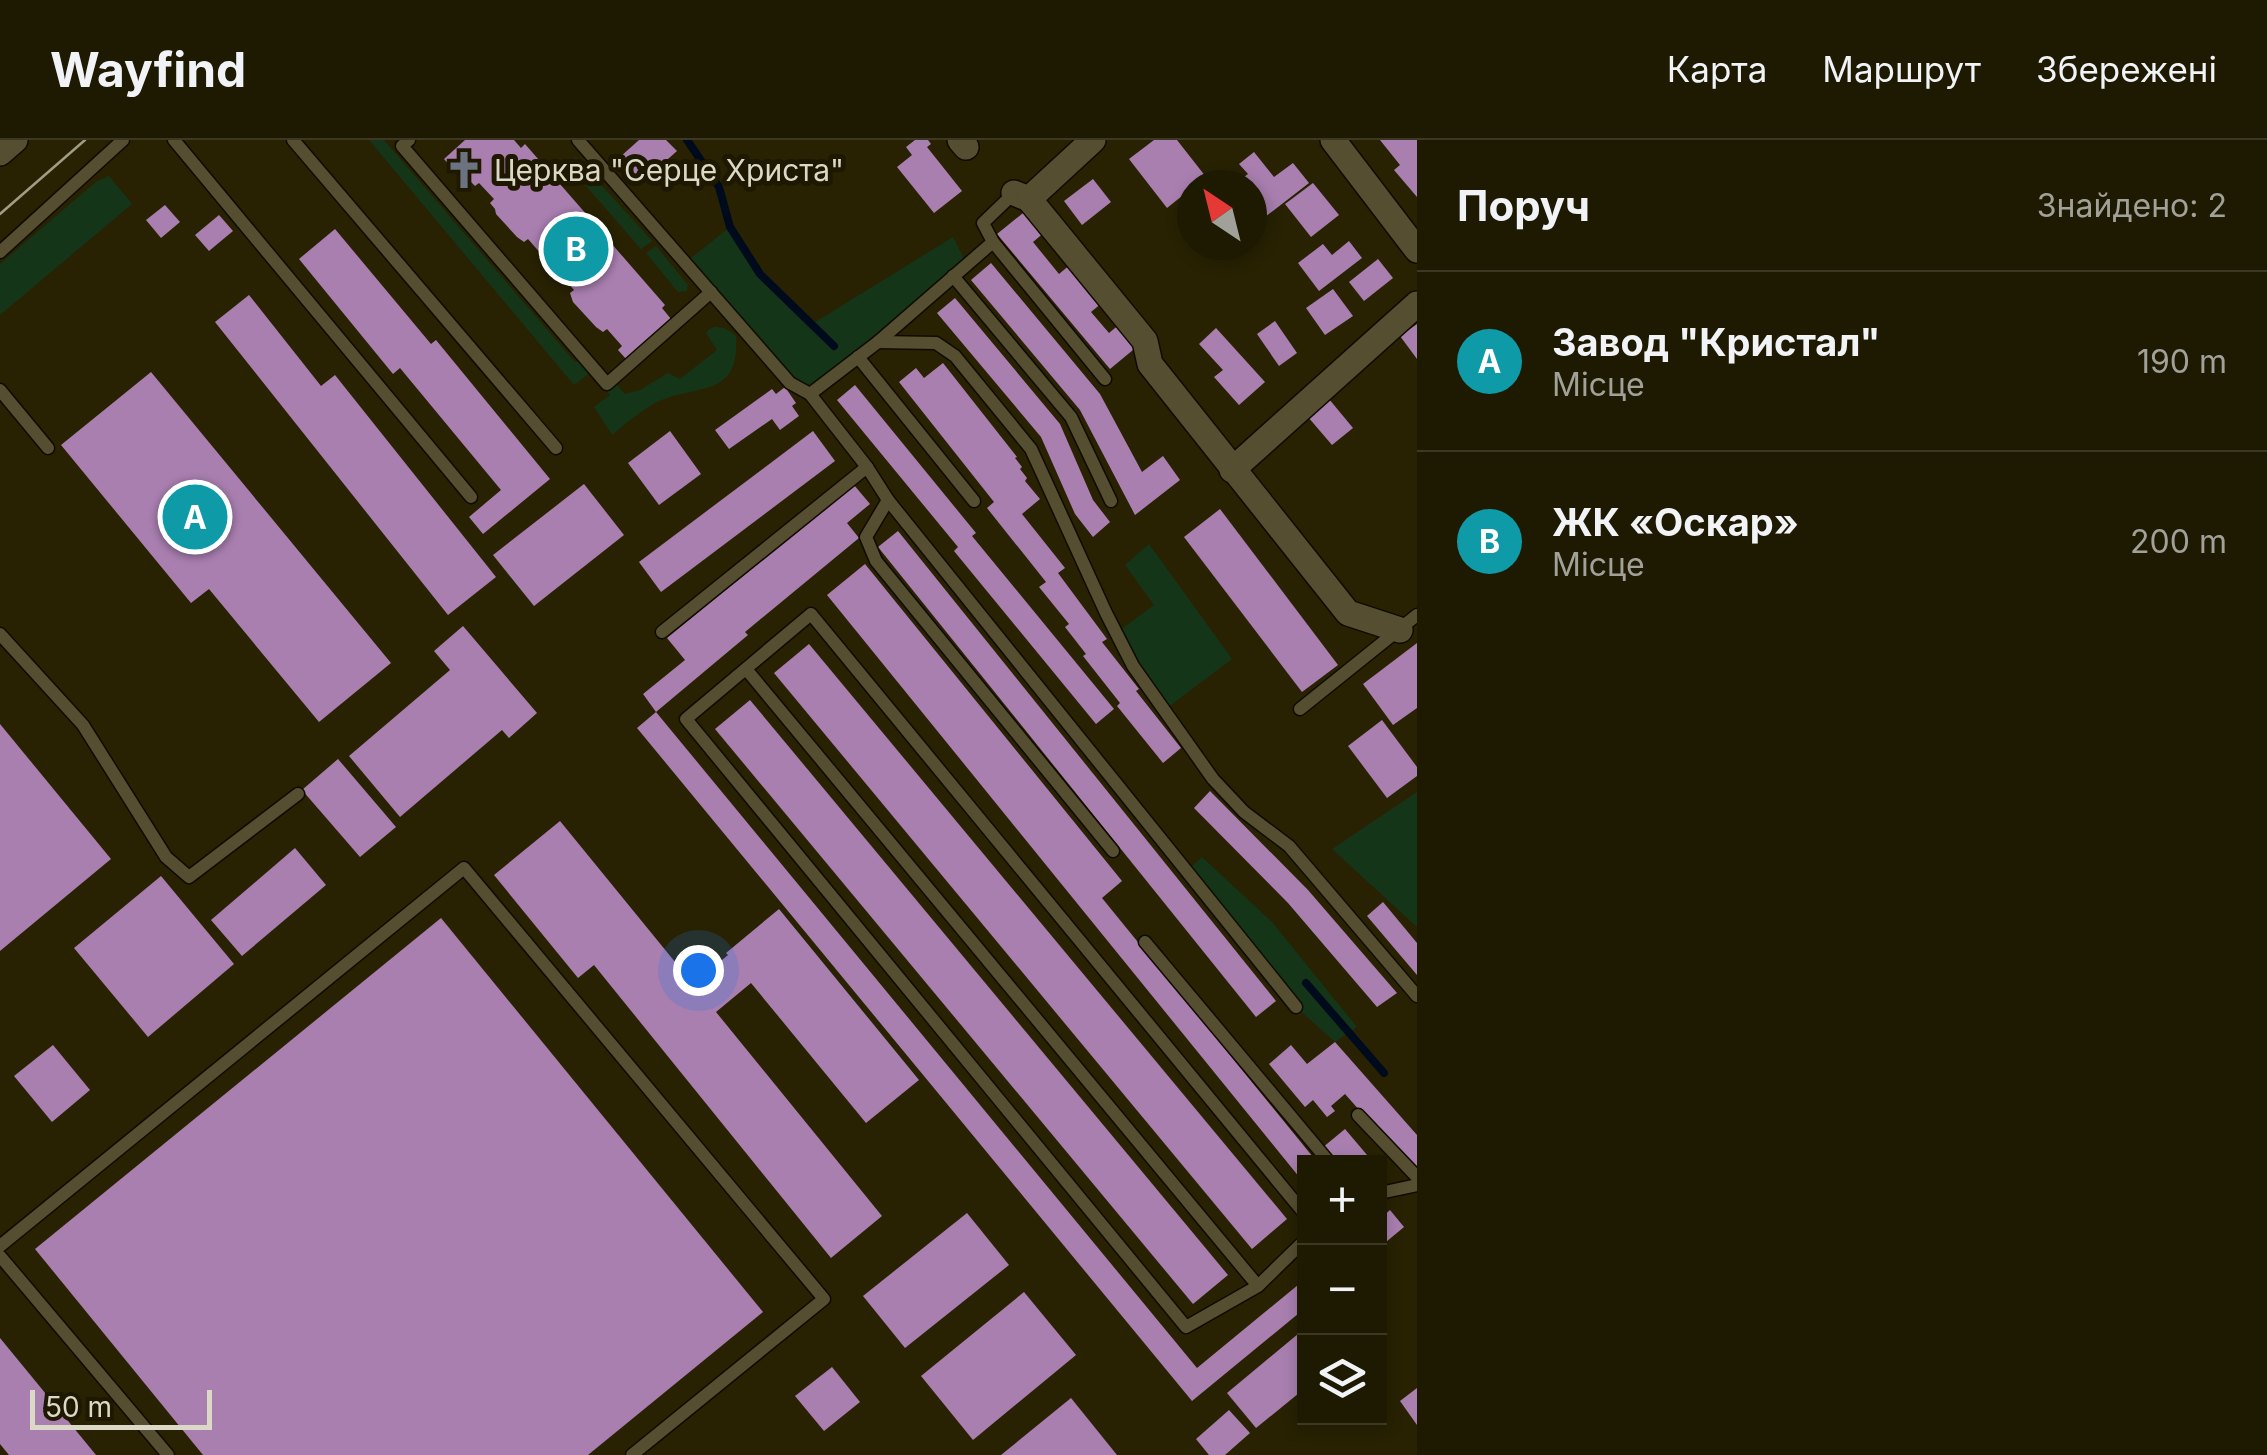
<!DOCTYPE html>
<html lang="uk">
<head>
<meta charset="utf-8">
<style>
  :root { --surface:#1e1a02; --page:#2b2711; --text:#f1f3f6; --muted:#a1a199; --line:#3c3824; --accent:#5bc7e7 }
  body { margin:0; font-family:Inter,sans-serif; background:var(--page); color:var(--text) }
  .controls { position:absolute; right:30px; bottom:30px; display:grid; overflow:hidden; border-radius:0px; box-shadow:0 5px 15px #0003 }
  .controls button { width:90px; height:90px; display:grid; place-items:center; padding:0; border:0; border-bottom:2px solid var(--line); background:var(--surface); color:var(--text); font:50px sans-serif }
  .compass { position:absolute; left:1177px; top:30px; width:90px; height:90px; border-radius:50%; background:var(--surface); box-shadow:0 5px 15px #0003; rotate:325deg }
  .scale { position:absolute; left:30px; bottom:25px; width:182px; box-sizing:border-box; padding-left:10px; border:5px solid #dbd8c7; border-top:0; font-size:28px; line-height:35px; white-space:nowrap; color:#dbd8c7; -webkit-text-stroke:8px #1e1800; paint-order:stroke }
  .you { position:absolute; left:698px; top:830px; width:35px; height:35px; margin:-25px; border:8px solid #fff; border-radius:50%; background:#1a73e8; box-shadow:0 0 0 15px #1a73e833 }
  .badge { display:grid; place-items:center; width:65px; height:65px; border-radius:50%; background:var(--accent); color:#fff; font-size:32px; font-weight:700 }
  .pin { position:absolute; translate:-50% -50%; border:5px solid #fff; box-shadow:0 2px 10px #0006 }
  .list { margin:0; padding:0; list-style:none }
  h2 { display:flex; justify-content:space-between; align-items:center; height:130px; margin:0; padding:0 40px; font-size:42px }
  h2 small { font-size:32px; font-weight:400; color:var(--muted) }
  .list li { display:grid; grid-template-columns:65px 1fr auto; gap:30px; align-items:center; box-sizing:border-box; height:180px; padding:0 40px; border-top:2px solid var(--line) }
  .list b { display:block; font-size:38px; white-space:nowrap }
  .list p { margin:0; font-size:32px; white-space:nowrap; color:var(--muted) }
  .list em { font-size:32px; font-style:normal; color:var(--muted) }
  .icon { flex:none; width:55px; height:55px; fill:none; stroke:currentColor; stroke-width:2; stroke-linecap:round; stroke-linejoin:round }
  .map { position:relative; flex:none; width:1417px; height:1315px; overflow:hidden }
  header { display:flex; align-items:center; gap:60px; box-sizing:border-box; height:140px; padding:0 50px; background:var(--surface); border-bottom:2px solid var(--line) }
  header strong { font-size:48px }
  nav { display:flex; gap:55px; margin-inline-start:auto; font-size:35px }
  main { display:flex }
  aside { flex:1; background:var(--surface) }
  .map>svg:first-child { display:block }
  .green { fill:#143517 }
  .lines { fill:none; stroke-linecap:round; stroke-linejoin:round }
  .stream { stroke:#000a1d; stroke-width:8 }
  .building { fill:#a97fb0 }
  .service-casing { stroke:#100b00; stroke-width:15 }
  .minor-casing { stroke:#100b00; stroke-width:28 }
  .secondary-casing { stroke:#100b00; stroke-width:28 }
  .service { stroke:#554e30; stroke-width:12 }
  .minor { stroke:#554e30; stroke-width:25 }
  .secondary { stroke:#554e30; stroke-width:25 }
  .tram { stroke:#a09c86; stroke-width:2.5 }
  .labels { text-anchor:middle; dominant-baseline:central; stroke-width:10; stroke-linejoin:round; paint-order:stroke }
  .poi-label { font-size:30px; fill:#dbd8c7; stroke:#1e1800; text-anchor:start }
</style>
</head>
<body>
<header>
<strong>Wayfind</strong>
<nav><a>Карта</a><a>Маршрут</a><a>Збережені</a></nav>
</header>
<main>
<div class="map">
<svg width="1417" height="1315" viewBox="0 0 1417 1315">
  <rect width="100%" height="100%" fill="#282203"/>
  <g class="green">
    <path d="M369 0H384L575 222 595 219 625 254 640 250 668 233 680 239 717 210 706 193C713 182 728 188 736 196 740 255 702 245 664 259 644 267 628 282 612 295L594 267 610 255 591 232 574 245Z"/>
    <path d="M576 17 652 101 641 109 567 24Z"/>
    <path d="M109 36 132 64 0 175V124L97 41Z"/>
    <path d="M730 87 760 134 812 184 953 97 967 125 810 254 790 243 686 122Z"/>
    <path d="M656 106 688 145 687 151 678 152 646 113Z"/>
    <path d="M1149 404 1232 519 1164 570 1116 493 1154 465 1125 425Z"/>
    <path d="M1417 652V787L1332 709Z"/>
    <path d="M1202 717 1272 782 1357 887 1335 902 1296 867 1187 731Z"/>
  </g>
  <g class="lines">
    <g class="stream">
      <path d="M687 0 719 47 730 87 760 134 834 206"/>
      <path d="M1306 843 1384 933"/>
    </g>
  </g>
  <g class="building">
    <path d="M465 0H514L521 8 525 4 587 75 582 79 600 98 604 95 665 165 662 168 671 179 626 219 618 210 622 206 607 189 603 192 596 187 573 162 570 153 574 150 559 133 555 136 539 118 542 115 528 99 524 102 517 97 496 74 495 69 490 63 494 59 479 43 475 46 467 38 463 40 444 19Z"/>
    <path d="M639 0H666L677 11 642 42 620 17Z"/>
    <path d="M915 0H928L931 4 927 7 962 51 934 73 897 27 912 15 906 7Z"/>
    <path d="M1154 0H1177L1206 37 1196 45H1192V48L1167 68 1129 19Z"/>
    <path d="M1380 0H1417V57L1394 30 1400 25Z"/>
    <path d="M1254 12 1274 37 1293 23 1309 43 1265 77 1252 61V45H1239L1237 42 1248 34 1239 24Z"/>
    <path d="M1093 39 1111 62 1082 85 1064 61Z"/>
    <path d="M1313 43 1339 75 1311 97 1285 64Z"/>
    <path d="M165 65 180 82 161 98 146 80Z"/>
    <path d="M1028 69 1046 91 1033 102 1059 134 1071 124 1103 162 1091 172 1109 193 1121 183 1139 205 1110 229 997 94Z"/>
    <path d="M219 75 233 91 209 111 195 95Z"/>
    <path d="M335 89 431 204 436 200 550 339 483 394 469 377 501 350 400 228 393 234 299 119Z"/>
    <path d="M1349 101 1362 118 1319 151 1298 123 1323 104 1332 115Z"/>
    <path d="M1378 119 1393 138 1364 161 1349 142Z"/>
    <path d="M991 123 1100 254 1142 332 1163 316 1180 340 1135 375 1080 270 971 140Z"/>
    <path d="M1333 149 1353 176 1325 195 1306 168Z"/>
    <path d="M249 155 321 246 335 235 496 437 448 475 215 182Z"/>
    <path d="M955 158 1060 284 1093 360 1110 382 1093 397 1075 374 1041 297 937 173Z"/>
    <path d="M1275 181 1297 213 1279 226 1257 194Z"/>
    <path d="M1417 184V219L1400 196Z"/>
    <path d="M1216 188 1265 242 1239 265 1214 237 1223 230 1199 204Z"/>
    <path d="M943 223 1017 317 1015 318 1022 327 1020 329 1027 338 1025 341 1040 359 1022 374 1065 428 1058 433 1107 499 1102 502 1139 549 1136 551 1181 608 1163 623 1117 566 1120 563 1083 516 1086 514 1065 487 1069 484 1039 447 1046 442 987 368 994 362 899 242 916 228 924 238Z"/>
    <path d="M151 232 391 523 319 582 209 449 191 463 61 305Z"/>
    <path d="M855 245 976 393 972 396 1114 569 1096 584 954 411 958 407 837 260Z"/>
    <path d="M785 247 796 263 792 266 799 276 780 290 772 279 729 309 715 290 772 249 776 254Z"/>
    <path d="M1329 259 1353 288 1332 305 1308 277Z"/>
    <path d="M670 291 701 334 659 365 628 323Z"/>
    <path d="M813 291 835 321 661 452 639 422Z"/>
    <path d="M584 344 624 395 534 466 493 415Z"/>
    <path d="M854 345 870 364 847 383 859 398 745 492 748 495 656 572 643 554 685 520 667 498Z"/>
    <path d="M1220 369 1338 525 1302 552 1184 397Z"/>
    <path d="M898 391 1276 861 1256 877 878 407Z"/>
    <path d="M865 424 1122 741 1102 758 1317 1022H1304V1043L827 455Z"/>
    <path d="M463 486 537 573 509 598 502 590 400 677 349 616 450 530 434 511Z"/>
    <path d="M1417 503V568L1393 585 1363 544Z"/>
    <path d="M809 504 1287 1079 1252 1109 774 533Z"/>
    <path d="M750 560 1228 1135 1193 1164 715 589Z"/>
    <path d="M656 572 1197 1228 1304 1140V1169L1192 1261 637 588Z"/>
    <path d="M1382 580 1417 627V636L1387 658 1348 606Z"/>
    <path d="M0 584 111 719 0 811Z"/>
    <path d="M338 619 396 687 360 717 302 650Z"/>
    <path d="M1210 651 1308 750 1397 853 1377 867 1288 763 1194 668Z"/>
    <path d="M560 681 693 844 728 815 726 813 779 769 919 940 866 983 751 843 716 872 882 1076 831 1118 594 825 578 838 494 735Z"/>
    <path d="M295 708 326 745 242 816 211 780Z"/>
    <path d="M161 736 234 824 148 897 74 808Z"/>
    <path d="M1383 762 1417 803V835L1367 776Z"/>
    <path d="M441 778 763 1172 588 1315H203L35 1109Z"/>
    <path d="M1335 902 1417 995V1035L1345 954 1331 966 1335 971 1327 977 1313 960 1305 967 1269 924 1291 905 1307 924Z"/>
    <path d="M53 905 90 950 52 982 14 936Z"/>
    <path d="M1345 989 1373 1022H1334L1322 1008Z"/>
    <path d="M1390 1070 1404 1087 1380 1107V1079Z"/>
    <path d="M967 1073 1009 1125 905 1208 863 1156Z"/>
    <path d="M1024 1152 1076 1215 973 1300 921 1236Z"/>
    <path d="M1304 1189V1249L1256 1288 1227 1253Z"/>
    <path d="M0 1198 96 1315H9L0 1304Z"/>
    <path d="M832 1227 860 1262 824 1291 795 1256Z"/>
    <path d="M1417 1248V1285L1400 1261Z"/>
    <path d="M1071 1258 1117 1315H1001Z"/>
    <path d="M1229 1270 1250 1293 1225 1315H1209L1196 1299Z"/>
  </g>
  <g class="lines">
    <g class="service-casing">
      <g id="service">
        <path d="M174 0 471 357"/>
        <path d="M293 0 556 308"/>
        <path d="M409 0 402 6 607 244 711 152"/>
        <path d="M578 0 790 243 810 254 867 327 888 360 1296 867"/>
        <path d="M993 102 983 83 1014 53"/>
        <path d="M0 112 123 0"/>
        <path d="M953 136 1071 277 1111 361"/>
        <path d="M878 202 936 203 955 216 1031 309 1106 473 1133 526 1213 639 1244 672 1289 706 1417 856"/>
        <path d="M858 217 974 361"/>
        <path d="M0 250 48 308"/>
        <path d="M810 254 878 202 993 102 1105 239"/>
        <path d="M888 360 866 397 876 421 1113 711"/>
        <path d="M662 492 867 327"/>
        <path d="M0 494 83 585 166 717 189 737 298 654"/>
        <path d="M746 529 1258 1146"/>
        <path d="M1300 569 1417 475"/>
        <path d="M1145 802 1329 1022"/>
        <path d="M1358 975 1417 1037"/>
        <path d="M1380 1053 1417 1045"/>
        <path d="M1304 1073 811 474 686 579 1186 1187 1258 1146 1304 1101"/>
        <path d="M0 1106 464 728 824 1159 632 1315"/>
        <path d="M0 1116 168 1315"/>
      </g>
    </g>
    <g class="minor-casing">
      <g id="minor">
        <path d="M960 0 966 7"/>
        <path d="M1333 0 1417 110"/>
        <path d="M1014 53 1029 59 1093 0"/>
        <path d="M1029 59 1145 201 1150 224 1348 473 1400 490"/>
        <path d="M1232 330 1417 164"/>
      </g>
    </g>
    <g class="secondary-casing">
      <path id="secondary" d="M0 13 15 0"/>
    </g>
    <use href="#service" class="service"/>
    <use href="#minor" class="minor"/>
    <use href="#secondary" class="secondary"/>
    <path class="tram" d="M0 74 85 0"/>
  </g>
  <defs>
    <g id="church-bare" transform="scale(3)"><path d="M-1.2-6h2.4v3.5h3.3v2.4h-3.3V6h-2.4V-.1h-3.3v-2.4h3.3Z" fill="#6b7280" stroke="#1e1800" stroke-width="2.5" paint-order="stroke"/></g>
  </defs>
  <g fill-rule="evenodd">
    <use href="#church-bare" x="464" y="30"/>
  </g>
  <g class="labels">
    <g class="poi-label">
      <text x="494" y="30">Церква "Серце Христа"</text>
    </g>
  </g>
</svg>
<div class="controls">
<button>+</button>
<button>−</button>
<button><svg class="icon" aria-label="layers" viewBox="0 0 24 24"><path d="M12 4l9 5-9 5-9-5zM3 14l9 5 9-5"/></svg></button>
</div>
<svg class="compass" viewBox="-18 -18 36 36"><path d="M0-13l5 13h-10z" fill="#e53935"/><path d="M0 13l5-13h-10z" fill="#a1a199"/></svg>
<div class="scale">50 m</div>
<div class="you"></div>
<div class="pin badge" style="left:195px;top:377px;background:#0f9aa8">A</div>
<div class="pin badge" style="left:576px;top:109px;background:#0f9aa8">B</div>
</div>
<aside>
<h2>Поруч<small>Знайдено: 2</small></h2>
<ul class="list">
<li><span class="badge" style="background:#0f9aa8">A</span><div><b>Завод &quot;Кристал&quot;</b><p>Місце</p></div><em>190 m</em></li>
<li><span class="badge" style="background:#0f9aa8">B</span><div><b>ЖК «Оскар»</b><p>Місце</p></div><em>200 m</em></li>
</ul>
</aside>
</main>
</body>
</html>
